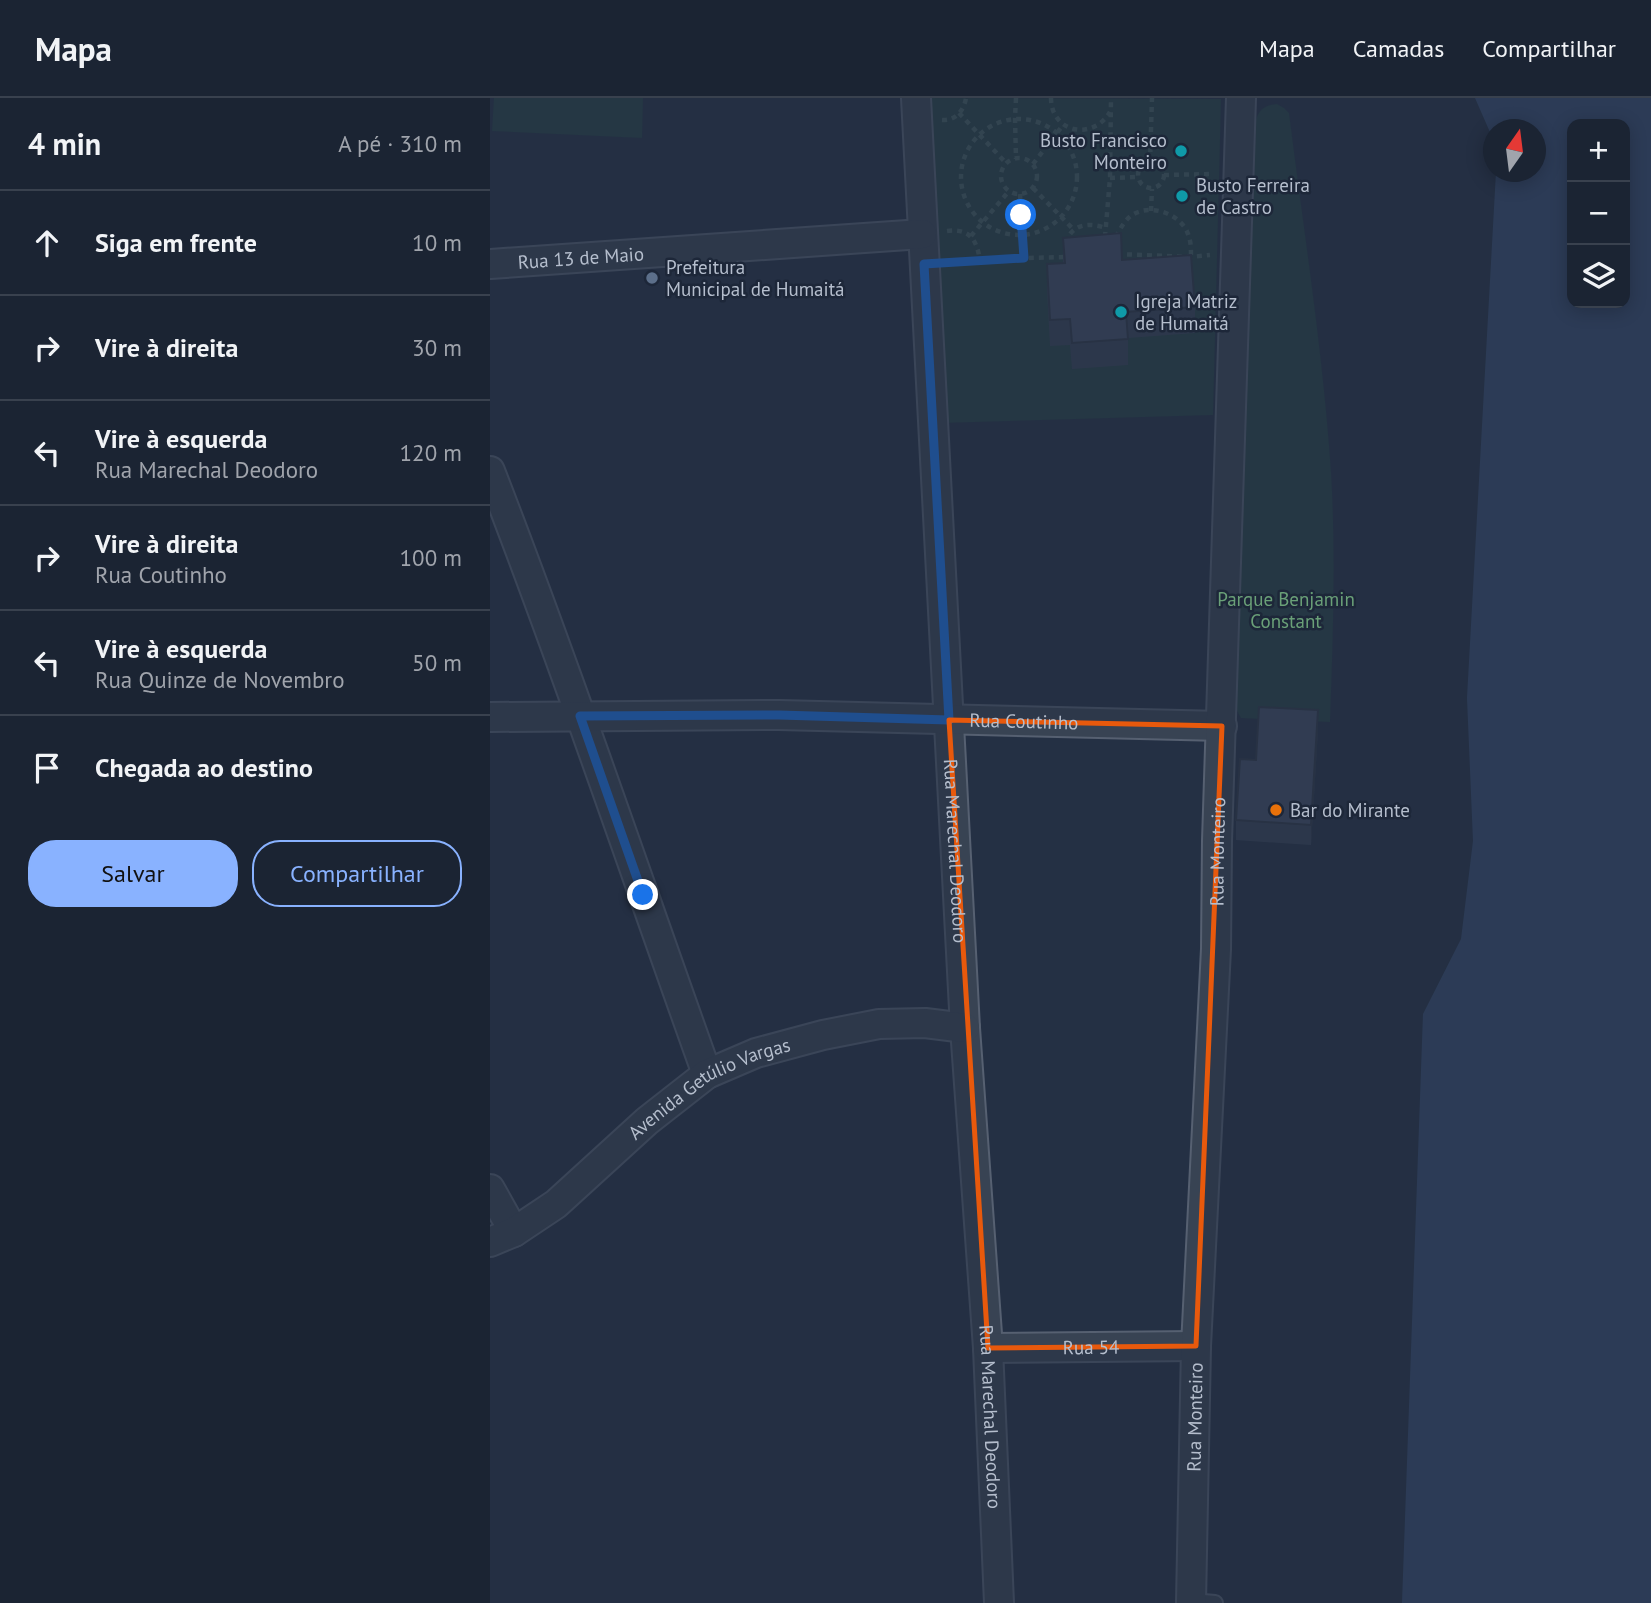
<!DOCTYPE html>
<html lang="pt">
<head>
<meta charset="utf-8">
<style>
  :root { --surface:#1b2433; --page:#28303f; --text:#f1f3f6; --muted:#a0a4ac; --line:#39414e; --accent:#89b2ff }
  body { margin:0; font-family:"PT Sans",sans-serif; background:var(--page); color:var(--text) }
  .controls { position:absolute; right:21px; top:21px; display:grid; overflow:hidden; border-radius:14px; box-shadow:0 4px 18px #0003 }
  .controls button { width:63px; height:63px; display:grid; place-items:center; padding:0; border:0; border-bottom:2px solid var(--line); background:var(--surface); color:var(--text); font:35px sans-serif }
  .compass { position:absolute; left:993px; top:21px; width:63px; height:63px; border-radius:50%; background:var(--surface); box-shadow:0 4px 18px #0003; rotate:14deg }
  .stop { position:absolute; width:21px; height:21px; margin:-16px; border:5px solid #1a73e8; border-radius:50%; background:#fff }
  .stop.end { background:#1a73e8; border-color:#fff; box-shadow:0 2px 7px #0008 }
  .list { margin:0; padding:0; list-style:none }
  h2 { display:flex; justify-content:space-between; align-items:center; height:91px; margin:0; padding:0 28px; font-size:30px }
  h2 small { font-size:23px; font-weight:400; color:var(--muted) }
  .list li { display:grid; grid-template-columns:46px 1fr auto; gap:21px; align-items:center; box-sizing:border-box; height:105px; padding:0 28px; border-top:2px solid var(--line) }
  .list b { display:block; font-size:26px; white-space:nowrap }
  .list p { margin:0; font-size:23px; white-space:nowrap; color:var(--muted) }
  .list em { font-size:23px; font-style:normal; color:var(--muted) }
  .actions { display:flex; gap:14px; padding:21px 28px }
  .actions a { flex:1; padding:16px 0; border:2px solid var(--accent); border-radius:28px; text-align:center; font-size:24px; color:var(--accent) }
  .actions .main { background:var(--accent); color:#111 }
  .icon { flex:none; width:38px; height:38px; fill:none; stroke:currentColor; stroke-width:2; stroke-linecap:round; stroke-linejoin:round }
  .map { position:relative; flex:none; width:1161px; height:1505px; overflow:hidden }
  header { display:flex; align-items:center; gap:42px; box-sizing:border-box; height:98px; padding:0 35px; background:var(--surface); border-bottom:2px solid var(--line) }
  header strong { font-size:33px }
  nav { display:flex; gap:38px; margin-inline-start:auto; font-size:24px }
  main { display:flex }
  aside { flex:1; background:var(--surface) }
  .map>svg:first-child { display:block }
  .green { fill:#264045 }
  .water { fill:#364b6d; fill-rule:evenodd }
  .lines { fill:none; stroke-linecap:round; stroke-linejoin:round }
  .service-casing { stroke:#566071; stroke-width:18 }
  .minor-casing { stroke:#566071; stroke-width:32 }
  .path { stroke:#445d61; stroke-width:4.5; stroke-dasharray:5 5; stroke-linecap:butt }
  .service { stroke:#384353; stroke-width:14 }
  .minor { stroke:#384353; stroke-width:28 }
  .wall { fill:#374256 }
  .shaded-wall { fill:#2d3646 }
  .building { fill:#404d64; stroke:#2d3646; stroke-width:2 }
  .route { stroke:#1a73e8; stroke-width:9 }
  .marked { fill:none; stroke:#e8590c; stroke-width:5; stroke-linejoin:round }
  .culture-dot { fill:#0f9aa8; stroke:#1d2739; stroke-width:2.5 }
  .service-dot { fill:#5c6f8a; stroke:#1d2739; stroke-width:2.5 }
  .food-dot { fill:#e8710a; stroke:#1d2739; stroke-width:2.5 }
  .labels { text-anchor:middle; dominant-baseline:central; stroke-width:5; stroke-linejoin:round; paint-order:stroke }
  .poi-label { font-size:19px; fill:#b5becd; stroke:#1d2739; text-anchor:start }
  .street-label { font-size:19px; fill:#b5becd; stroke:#1d2739 }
  .park-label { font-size:19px; fill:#6aa078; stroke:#1d2739 }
</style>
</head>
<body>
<header>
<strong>Mapa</strong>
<nav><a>Mapa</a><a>Camadas</a><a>Compartilhar</a></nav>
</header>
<main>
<aside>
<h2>4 min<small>A pé · 310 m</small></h2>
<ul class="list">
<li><svg class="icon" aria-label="ahead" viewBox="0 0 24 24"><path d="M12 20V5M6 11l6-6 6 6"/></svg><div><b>Siga em frente</b></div><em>10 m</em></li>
<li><svg class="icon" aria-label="right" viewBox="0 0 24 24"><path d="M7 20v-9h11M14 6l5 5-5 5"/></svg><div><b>Vire à direita</b></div><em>30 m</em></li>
<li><svg class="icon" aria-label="left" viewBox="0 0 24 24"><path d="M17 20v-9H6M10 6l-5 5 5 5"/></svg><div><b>Vire à esquerda</b><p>Rua Marechal Deodoro</p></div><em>120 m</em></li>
<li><svg class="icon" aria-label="right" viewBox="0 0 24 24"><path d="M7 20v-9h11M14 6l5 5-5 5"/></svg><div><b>Vire à direita</b><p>Rua Coutinho</p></div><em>100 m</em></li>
<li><svg class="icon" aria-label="left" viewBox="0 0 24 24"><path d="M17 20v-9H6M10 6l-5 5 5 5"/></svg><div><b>Vire à esquerda</b><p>Rua Quinze de Novembro</p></div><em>50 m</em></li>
<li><svg class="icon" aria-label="arrive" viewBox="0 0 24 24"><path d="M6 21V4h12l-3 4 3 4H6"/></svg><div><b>Chegada ao destino</b></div></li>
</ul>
<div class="actions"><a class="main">Salvar</a><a>Compartilhar</a></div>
</aside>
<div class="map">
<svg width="1161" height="1505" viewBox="0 0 1161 1505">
  <rect width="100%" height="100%" fill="#243044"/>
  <g class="green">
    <path d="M4 0H153L152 40 2 33Z"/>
    <path d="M433 0 731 1 723 317 450 325Z"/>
    <path d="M787 6 794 10 799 15C814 135 833 254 841 374 846 457 843 540 840 624L751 620 746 611 766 22C769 11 775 7 787 6Z"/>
  </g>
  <path class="water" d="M985 0H1161V1505H912L933 916 971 841 983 743 977 600 1006 74H1046V32H1004L1003 41ZM1082 26H1135V205H1082Z"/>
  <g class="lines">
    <g class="service-casing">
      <path id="service" d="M701 1503 725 1505"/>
    </g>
    <g class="minor-casing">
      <g id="minor">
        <path id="s1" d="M426 0 475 930 498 1250 509 1505"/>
        <path id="s2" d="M0 166 432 136"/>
        <path d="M0 373C77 572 145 775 217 976"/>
        <path id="s3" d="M0 619 289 617 732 628"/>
        <path d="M0 1091 24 1134"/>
        <path id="s4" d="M0 1144 24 1134 66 1106 157 1023 217 976 266 955 333 937 389 926 435 925 475 930"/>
        <path id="s5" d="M498 1250 706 1248"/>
        <path id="s6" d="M701 1505 706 1248 726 851 727 743 751 0"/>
      </g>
    </g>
    <g class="path">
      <path d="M526 0 525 20 526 61"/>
      <path d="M561 0C561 35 603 43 620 14"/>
      <path d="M469 15 516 65"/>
      <circle cx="529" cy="79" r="58"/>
      <path d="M452 22C465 23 474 13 476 0"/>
      <circle cx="529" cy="78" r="18"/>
      <circle cx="661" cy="77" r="13"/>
      <path d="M660 64 662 0"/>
      <path d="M543 66 573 27"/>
      <path d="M674 77 723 76"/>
      <path d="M620 80 647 79"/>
      <path d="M543 90 584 132"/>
      <path d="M530 96 534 160"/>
      <path d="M661 113 662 91"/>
      <path d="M457 133C480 130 487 142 490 163"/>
      <path d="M481 138 519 93"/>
      <path d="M615 139 620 80 621 0"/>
      <path d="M626 139C630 131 634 123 642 117 661 105 691 116 698 136 701 143 701 151 701 158"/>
      <path d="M576 145C581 126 599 124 616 130"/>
      <path d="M627 156 701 159 720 157"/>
      <path d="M459 165 534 160 576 159"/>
    </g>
    <use href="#service" class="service"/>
    <use href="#minor" class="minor"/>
  </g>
  <g class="wall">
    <path d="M573 140 632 162 705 209V235L638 240V267L582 271 580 247 560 248 557 192V166L573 165Z"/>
    <path d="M828 632 821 747 746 742V722L766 662Z"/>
  </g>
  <path class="shaded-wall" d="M828 612V632L821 747V727Z"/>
  <g class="building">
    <path d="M631 135 632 162 701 157 705 209 636 214 638 241 582 245 580 221 560 222 557 166 575 165 573 140Z"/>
    <path d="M769 609 828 612 821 727 746 722 750 661 766 662Z"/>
  </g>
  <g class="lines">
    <path class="route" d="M153 797 90 618 289 617 459 622 434 166 534 160 531 117"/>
  </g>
  <path d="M0 0H1161V1505H0ZM459 622 732 628 706 1248 498 1250Z" fill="#243044" fill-opacity=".55" fill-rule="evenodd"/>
  <path class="marked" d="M459 622 732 628 706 1248 498 1250Z"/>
  <g class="culture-dot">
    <circle cx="691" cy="53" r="7"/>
    <circle cx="692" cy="98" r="7"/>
    <circle cx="631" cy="214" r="7"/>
  </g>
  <circle class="service-dot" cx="162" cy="180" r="7"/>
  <circle class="food-dot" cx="786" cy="712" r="7"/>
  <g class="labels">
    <g class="poi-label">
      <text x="677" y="42" text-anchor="end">Busto Francisco<tspan x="677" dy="22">Monteiro</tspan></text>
      <text x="706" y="87">Busto Ferreira<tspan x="706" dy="22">de Castro</tspan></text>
      <text x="176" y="169">Prefeitura<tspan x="176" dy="22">Municipal de Humaitá</tspan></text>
      <text x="645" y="203">Igreja Matriz<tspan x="645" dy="22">de Humaitá</tspan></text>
      <text x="800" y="712">Bar do Mirante</text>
    </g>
    <g class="street-label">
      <text stroke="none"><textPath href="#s2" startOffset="91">Rua 13 de Maio</textPath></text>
      <text stroke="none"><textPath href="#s3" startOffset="534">Rua Coutinho</textPath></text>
      <text stroke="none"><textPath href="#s1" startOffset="754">Rua Marechal Deodoro</textPath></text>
      <text stroke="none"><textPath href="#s6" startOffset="752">Rua Monteiro</textPath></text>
      <text stroke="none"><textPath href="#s4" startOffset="271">Avenida Getúlio Vargas</textPath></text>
      <text stroke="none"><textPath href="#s5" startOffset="103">Rua 54</textPath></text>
      <text stroke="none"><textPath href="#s1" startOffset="1321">Rua Marechal Deodoro</textPath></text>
      <text stroke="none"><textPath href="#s6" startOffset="186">Rua Monteiro</textPath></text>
    </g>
    <g class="park-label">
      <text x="796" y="501">Parque Benjamin<tspan x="796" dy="22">Constant</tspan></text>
    </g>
  </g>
</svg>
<div class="controls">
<button>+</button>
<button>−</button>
<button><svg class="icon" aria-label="layers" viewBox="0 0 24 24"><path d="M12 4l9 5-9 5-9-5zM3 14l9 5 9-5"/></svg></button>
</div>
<svg class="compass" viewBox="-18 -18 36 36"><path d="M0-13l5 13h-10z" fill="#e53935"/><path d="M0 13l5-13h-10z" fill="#a0a4ac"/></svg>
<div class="stop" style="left:531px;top:117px"></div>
<div class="stop end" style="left:153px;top:797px"></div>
</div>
</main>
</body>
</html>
